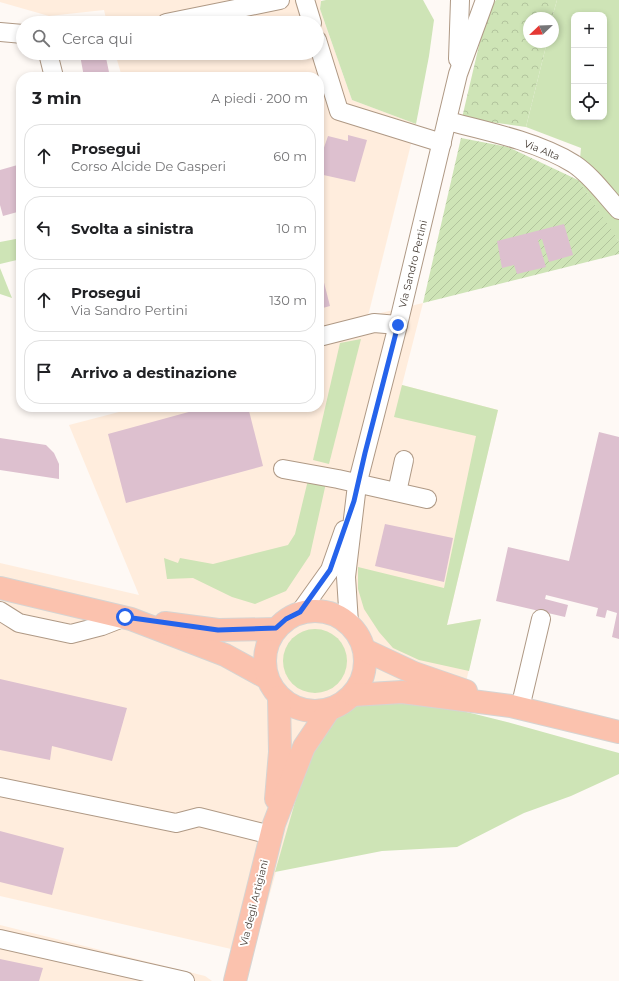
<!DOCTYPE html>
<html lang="it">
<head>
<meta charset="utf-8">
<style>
  :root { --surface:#fff; --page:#f6f6f6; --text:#202124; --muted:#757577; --line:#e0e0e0 }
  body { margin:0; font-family:Montserrat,sans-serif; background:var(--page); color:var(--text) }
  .controls { position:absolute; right:12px; top:12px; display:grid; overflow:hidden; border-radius:8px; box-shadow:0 2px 6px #0003 }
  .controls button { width:36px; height:36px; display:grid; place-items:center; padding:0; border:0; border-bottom:1px solid var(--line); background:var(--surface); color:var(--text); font:20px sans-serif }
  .compass { position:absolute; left:523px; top:12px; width:36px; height:36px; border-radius:50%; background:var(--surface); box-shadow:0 2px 6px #0003; rotate:247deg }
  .stop { position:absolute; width:12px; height:12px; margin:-9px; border:3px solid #2563eb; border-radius:50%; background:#fff }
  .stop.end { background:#2563eb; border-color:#fff; box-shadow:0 1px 4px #0008 }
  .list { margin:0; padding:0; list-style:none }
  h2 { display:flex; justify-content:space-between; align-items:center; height:52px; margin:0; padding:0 16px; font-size:17px }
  h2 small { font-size:13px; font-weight:400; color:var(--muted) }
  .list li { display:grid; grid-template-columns:26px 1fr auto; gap:12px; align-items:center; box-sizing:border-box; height:64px; margin:0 8px 8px; padding:0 8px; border:1px solid var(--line); border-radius:16px }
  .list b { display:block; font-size:15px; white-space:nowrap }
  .list p { margin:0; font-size:13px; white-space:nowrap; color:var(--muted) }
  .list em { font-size:13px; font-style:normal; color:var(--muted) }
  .icon { flex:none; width:22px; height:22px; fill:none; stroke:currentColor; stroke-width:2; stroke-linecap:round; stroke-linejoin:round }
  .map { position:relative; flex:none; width:619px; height:981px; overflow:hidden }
  .search { position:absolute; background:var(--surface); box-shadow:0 2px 6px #0003; left:16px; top:16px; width:308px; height:44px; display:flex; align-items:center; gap:10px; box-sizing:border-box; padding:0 14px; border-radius:22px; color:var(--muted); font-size:15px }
  .panel { position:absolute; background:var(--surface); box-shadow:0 2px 6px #0003; left:16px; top:72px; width:308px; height:340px; border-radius:16px }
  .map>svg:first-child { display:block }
  .built { fill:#ffeddd }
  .grass { fill:#cee4b6; fill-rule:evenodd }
  .park { fill:url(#park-crowns) }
  .garden { fill:url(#garden-furrows) }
  .building { fill:#ddc0cf }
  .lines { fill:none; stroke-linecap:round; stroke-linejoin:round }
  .minor-casing { stroke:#af9985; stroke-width:20 }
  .major-casing { stroke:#d6d4d2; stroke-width:24 }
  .minor { stroke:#fff; stroke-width:18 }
  .major { stroke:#fbc2ae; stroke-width:22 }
  .route { stroke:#2563eb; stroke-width:5 }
  .labels { text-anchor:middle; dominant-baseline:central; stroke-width:4; stroke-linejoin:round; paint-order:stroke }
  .street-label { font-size:10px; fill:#443b33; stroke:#fff }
</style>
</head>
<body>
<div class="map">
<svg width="619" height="981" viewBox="0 0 619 981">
  <defs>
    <pattern id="park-crowns" width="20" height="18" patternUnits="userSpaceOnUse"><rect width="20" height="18" fill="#cee4b6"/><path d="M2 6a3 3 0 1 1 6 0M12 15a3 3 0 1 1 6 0" fill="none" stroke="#b2c49d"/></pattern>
    <pattern id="garden-furrows" width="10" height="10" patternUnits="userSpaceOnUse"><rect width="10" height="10" fill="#cee4b6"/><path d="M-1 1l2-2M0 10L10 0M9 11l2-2" fill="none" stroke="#b2c49d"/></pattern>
  </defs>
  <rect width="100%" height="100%" fill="#fef9f5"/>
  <g class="built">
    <path d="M0 0H321L320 9 352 100 416 124 368 316 423 303 402 385 498 410 447 625 481 619 459 711 405 700 312 743 253 954 0 896V563L139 595 69 425 138 407H319V77H122L115 53H317V23H107L104 10 49 16 0 2Z"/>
    <path d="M0 925 205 976 212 981H0Z"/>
  </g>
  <g class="grass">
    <path d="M326 0H423L434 20 429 56 416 124 352 100 320 9 321 1Z"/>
    <path d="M557 0H619V242L578 180 581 148 526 127 547 42H553L552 18ZM574 15H604V117H574Z"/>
    <path d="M21 238V259L0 264V242Z"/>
    <path d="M0 268 12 298 0 294Z"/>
    <path d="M361 339 329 464 313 460 340 343Z"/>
    <path d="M402 385 498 410 447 625 481 619 469 671 419 660 393 648 379 632 364 609 358 589V567L444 588 476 436 394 417Z"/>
    <path d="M308 480 326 483 310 555 286 591 255 604 232 597 193 578 167 579 164 558 178 563 180 558 213 564 288 545 295 534Z"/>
    <circle cx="315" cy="661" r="32"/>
    <path d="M373 697C456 703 538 732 619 753V774L571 796 524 813 457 847 382 851 275 872 312 743 336 715Z"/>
  </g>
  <path class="park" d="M496 0H557L552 18H529V42H547L526 127 462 118 487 11Z"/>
  <path class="garden" d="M461 138 508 147 578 180 612 230 619 242V254L423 303Z"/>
  <g class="building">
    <path d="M89 53H105L110 77H84L80 55Z"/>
    <path d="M348 135 367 140 355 182 319 174V162L328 136 348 141Z"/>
    <path d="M21 164V211L3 216 0 205V170Z"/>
    <path d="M564 224 573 255 549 262 542 239 538 240 546 267 517 274 514 265 502 268 497 241Z"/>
    <path d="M319 263 330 306 319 309Z"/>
    <path d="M207 407H248L263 466 126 503 108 434Z"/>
    <path d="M599 432 619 437V639L612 637 617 613 607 610 605 618 596 616 598 608 546 595 545 599 568 605 565 617 496 601 508 547 569 561Z"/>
    <path d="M0 438 46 445 54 453 59 464V479L0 470Z"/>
    <path d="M385 524 453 538 444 582 375 566Z"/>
    <path d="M0 679 127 708 112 761 52 746 50 760 0 750Z"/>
    <path d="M0 831 64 848 52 895 0 882Z"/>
    <path d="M0 959 43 968 39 981H0Z"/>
  </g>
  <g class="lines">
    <g class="minor-casing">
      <g id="minor">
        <path d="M305 0 312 23"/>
        <path d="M166 23 280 0"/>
        <path d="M0 32 23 34"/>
        <path d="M317 40 339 111 442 143"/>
        <path d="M48 53 54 77"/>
        <path d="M458 59 460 0"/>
        <path d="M447 121C487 131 539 142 574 164 592 176 605 195 619 210"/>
        <path d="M319 337 374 323 398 325"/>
        <path d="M283 469 338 479 427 499"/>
        <path d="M397 492 404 460"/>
        <path d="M0 611 19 623 71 634 102 626 125 617"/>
        <path d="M300 612 330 570 344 530"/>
        <path d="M349 623 346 577 357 485 398 325 458 74 485 0"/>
        <path d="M520 708 541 619"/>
        <path d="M0 787 176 823 199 817 271 835"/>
        <path d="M0 939 185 981"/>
      </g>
    </g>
    <g class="major-casing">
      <g id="major">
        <path d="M0 588 131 619 225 655 267 678"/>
        <circle cx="315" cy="661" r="50"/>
        <path d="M165 623 218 630 276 629"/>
        <path d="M365 650 414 673 466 691"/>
        <path d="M353 695 402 692 511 706 619 732"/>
        <path d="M276 799 280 752 279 697"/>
        <path d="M235 981 274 824 304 747 329 710"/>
      </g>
    </g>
    <use href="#minor" class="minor"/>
    <use href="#major" class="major"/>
  </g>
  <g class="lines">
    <path class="route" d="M125 617 218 630 276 628 286 619 300 612 330 570 354 501 365 453 398 325"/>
  </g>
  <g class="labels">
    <g class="street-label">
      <text transform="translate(542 150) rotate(22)">Via Alta</text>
      <text transform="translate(413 264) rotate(-76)">Via Sandro Pertini</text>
      <text transform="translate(254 903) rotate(-76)">Via degli Artigiani</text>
    </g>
  </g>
</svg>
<div class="controls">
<button>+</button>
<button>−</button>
<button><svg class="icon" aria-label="locate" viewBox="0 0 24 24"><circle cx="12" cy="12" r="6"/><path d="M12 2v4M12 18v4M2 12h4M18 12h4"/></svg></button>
</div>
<svg class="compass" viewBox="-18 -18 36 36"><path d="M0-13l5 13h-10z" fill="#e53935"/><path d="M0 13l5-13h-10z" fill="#757577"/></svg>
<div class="stop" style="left:125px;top:617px"></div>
<div class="stop end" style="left:398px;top:325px"></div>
<div class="search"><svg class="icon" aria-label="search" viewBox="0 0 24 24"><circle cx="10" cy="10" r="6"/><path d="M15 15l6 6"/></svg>Cerca qui</div>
<section class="panel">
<h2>3 min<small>A piedi · 200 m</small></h2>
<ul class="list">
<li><svg class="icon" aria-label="ahead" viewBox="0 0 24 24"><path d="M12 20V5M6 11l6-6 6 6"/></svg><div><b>Prosegui</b><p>Corso Alcide De Gasperi</p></div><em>60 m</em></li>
<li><svg class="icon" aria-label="left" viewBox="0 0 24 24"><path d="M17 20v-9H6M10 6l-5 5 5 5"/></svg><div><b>Svolta a sinistra</b></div><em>10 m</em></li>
<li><svg class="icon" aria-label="ahead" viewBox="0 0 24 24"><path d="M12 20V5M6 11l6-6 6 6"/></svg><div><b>Prosegui</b><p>Via Sandro Pertini</p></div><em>130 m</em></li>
<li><svg class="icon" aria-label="arrive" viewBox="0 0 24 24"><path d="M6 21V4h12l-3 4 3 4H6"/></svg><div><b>Arrivo a destinazione</b></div></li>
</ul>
</section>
</div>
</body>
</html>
